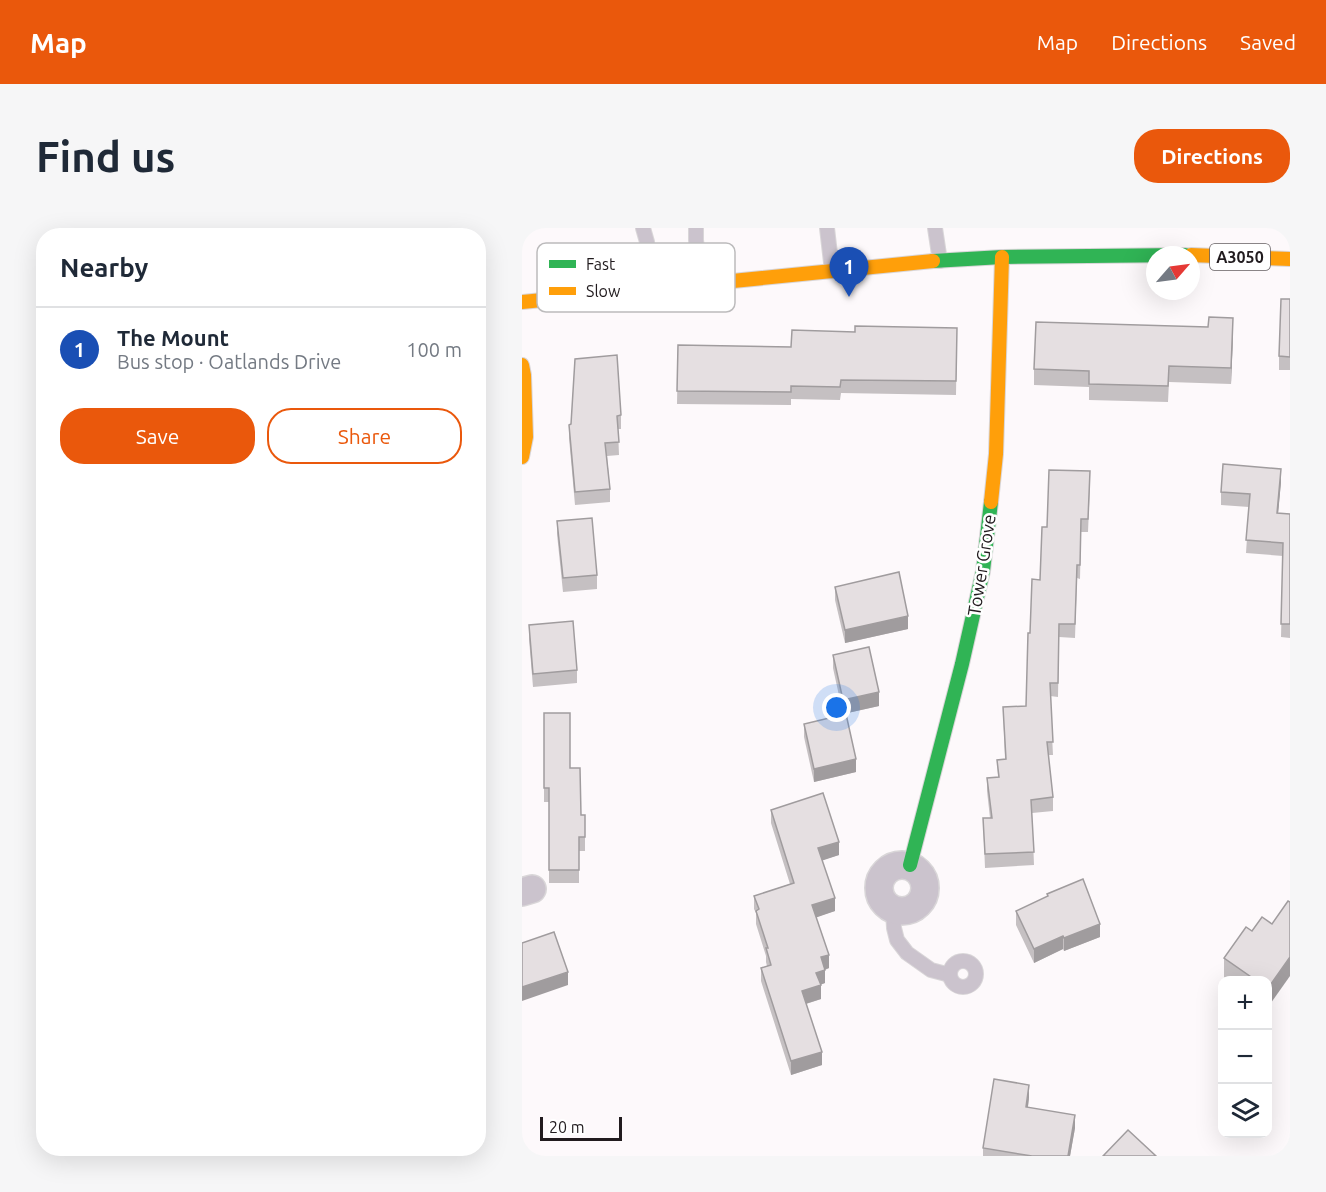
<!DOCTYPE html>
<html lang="en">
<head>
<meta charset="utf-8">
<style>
  :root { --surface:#fff; --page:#f6f6f7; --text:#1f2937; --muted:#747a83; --line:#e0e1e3; --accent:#ea580c }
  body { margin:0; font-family:Ubuntu,sans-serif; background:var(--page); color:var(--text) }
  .controls { position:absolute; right:18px; bottom:18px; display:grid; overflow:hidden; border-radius:12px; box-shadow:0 6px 24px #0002 }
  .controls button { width:54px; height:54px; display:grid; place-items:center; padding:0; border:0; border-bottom:2px solid var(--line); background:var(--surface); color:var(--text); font:30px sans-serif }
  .compass { position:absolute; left:624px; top:18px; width:54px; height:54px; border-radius:50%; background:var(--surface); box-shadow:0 6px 24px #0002; rotate:62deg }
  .scale { position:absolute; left:18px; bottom:15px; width:82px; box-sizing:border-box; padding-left:6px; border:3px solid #211b1e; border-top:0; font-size:16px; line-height:21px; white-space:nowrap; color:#211b1e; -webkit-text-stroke:4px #fff; paint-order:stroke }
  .you { position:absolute; left:315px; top:480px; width:21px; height:21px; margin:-15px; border:4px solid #fff; border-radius:50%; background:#1a73e8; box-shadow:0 0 0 9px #1a73e833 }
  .badge { display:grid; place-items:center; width:39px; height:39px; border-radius:50%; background:var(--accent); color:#fff; font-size:20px; font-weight:700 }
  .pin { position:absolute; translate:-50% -50px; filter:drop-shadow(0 2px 3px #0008) }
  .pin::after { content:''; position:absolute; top:32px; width:21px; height:18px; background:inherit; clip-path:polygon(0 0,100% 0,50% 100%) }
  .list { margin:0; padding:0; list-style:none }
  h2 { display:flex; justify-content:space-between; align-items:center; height:78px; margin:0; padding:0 24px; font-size:26px }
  h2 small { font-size:20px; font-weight:400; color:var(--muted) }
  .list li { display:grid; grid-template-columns:39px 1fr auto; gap:18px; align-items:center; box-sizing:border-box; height:84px; padding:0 24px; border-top:2px solid var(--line) }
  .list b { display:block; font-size:22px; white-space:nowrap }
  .list p { margin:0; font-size:20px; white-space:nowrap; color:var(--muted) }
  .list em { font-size:20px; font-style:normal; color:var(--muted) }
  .actions { display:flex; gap:12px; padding:18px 24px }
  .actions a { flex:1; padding:14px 0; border:2px solid var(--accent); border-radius:24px; text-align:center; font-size:21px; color:var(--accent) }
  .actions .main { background:var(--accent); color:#fff }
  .icon { flex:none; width:33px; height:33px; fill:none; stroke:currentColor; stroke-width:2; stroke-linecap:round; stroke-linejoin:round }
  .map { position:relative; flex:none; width:768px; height:928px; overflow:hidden; border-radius:24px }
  header { display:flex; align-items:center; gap:36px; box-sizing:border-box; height:84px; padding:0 30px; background:var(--accent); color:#fff }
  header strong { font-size:28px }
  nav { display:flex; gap:33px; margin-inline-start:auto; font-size:21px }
  .intro { display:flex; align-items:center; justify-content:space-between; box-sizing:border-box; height:144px; padding:0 36px }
  h1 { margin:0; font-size:42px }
  .button { padding:15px 27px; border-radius:24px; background:var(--accent); color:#fff; font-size:21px; font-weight:700 }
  main { display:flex; gap:36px; padding:0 36px }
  aside { flex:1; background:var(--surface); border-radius:24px; box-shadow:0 6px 24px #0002 }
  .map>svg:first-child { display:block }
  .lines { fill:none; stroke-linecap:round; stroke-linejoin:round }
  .lane-casing { stroke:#d9d6d8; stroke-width:16 }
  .street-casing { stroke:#d9d6d8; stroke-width:30 }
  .fast-casing { stroke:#d9d6d8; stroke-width:16 }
  .slow-casing { stroke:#d9d6d8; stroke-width:16 }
  .lane { stroke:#cbc3cd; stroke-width:14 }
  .street { stroke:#cbc3cd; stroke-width:27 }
  .fast { stroke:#30b455; stroke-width:14 }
  .slow { stroke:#ff9f0a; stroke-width:14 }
  .wall { fill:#c5c0c2 }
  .shaded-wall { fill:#a09c9e }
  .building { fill:#e5dfe1; stroke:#a09c9e; stroke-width:1.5 }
  .labels { text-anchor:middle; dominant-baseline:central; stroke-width:5; stroke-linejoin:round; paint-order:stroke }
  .shield { fill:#fff; stroke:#645f62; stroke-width:1.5 }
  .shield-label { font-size:16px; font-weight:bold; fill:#211b1e }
  .street-label { font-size:18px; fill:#211b1e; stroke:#fff }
  .key { fill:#fff; stroke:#bcbbbc; stroke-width:1.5 }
  .key-label { font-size:16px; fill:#211b1e }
</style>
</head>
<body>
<header>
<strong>Map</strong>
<nav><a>Map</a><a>Directions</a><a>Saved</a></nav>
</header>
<div class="intro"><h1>Find us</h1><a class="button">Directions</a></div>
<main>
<aside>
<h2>Nearby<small></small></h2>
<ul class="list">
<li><span class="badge" style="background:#1a4fb4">1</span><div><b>The Mount</b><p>Bus stop · Oatlands Drive</p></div><em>100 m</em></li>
</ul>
<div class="actions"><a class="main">Save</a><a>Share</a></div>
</aside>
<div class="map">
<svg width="768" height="928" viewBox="0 0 768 928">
  <rect width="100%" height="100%" fill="#fdf9fb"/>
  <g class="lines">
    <g class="lane-casing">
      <g id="lane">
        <path d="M121 0 125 14 131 61"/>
        <path d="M174 0V12L179 56"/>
        <path d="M305 0 310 43"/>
        <path d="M413 0 418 33"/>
        <path d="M371 681 372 700 375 712 385 725 409 742 428 747"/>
        <circle cx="441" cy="746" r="13"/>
      </g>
    </g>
    <g class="street-casing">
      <g id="street">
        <circle cx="380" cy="660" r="23"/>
        <path d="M0 664 10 661"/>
      </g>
    </g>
    <g class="fast-casing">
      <g id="fast">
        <path d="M411 33 480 29 663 27"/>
        <path d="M388 637 440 436 461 343 469 274"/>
      </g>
    </g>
    <g class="slow-casing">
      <g id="slow">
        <path d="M669 27 768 31"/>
        <path d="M0 74 411 33"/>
        <path d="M0 137 2 147 4 209 0 229"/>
        <path d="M469 274 474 226 480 29"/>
      </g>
    </g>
    <use href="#lane" class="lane"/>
    <use href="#street" class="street"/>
    <use href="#fast" class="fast"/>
    <use href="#slow" class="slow"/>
  </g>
  <g class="wall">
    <path d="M768 71V142H757V128Z"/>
    <path d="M435 100 434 167 319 165 318 172 269 171V177L155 176 156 117 269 119 333 104Z"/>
    <path d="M711 106 709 156 647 154 646 174 567 172V159L512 157V141Z"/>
    <path d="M53 131 99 187V201H96L97 227 85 228 88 261V274L53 277 47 210V197L49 196Z"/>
    <path d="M759 254 756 285 768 286V410L759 409 761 328 724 325 727 279 699 277V264Z"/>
    <path d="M568 256 566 304H559L558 351 555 350 553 410 537 409 536 469 528 468 531 527H526L531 569V583L510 585 512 637 463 640 461 590H468L465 563V550L476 549 475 532 483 531 481 479 504 478 508 405 518 352 525 299Z"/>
    <path d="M35 293 75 347V361L41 364 35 306Z"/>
    <path d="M313 359 386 401 323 415 313 372Z"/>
    <path d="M7 397 55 442V455L11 459 7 411Z"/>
    <path d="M311 427 357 478 321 486 311 440Z"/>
    <path d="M22 485 48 540 59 587H63V623H57V655H27V574H22Z"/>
    <path d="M282 496 334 544 292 554 282 509Z"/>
    <path d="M249 582 317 627 300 632 313 683 294 689 307 740 303 742V755L298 757 299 771 284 776 300 837 269 847 239 753V740L245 738 244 734V728L234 696V685L232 681V668L268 656 249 595Z"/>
    <path d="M525 666 578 709 542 723 541 721 512 735 494 697V683L525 669Z"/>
    <path d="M750 696 746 779V753H707L702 749V730L730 703Z"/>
    <path d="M507 870 506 879 553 900 548 928H461V920Z"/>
  </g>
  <g class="shaded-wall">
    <path d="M711 90V106L709 156V140Z"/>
    <path d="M759 241V254L755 298V285Z"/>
    <path d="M386 388V401L323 415V402Z"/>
    <path d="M357 464V478L321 486V472Z"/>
    <path d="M334 531V544L292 554V541Z"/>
    <path d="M317 614V627L296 634V620Z"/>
    <path d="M313 670V683L290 691V677Z"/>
    <path d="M578 696V709L542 723V710Z"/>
    <path d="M541 708V721L512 735V721Z"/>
    <path d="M307 727V740L299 743V729Z"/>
    <path d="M768 729V748L746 779V760Z"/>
    <path d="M303 742V755L294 758V745Z"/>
    <path d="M46 744V757L0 773V759Z"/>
    <path d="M299 757V771L280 777V763Z"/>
    <path d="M300 824V837L269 847V833Z"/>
    <path d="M507 857V870L504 892V879Z"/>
    <path d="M553 887V900L548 928H546Z"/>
  </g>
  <g class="building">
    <path d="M759 71H768V129L757 128Z"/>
    <path d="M687 89 711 90 709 140 647 138 646 158 567 156V143L512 141 514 94 686 99Z"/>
    <path d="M333 98 435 100 434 153 319 152 318 159 269 158V164L155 163 156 117 269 119 270 102 333 104Z"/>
    <path d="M95 127 99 187 95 188 97 214 83 215 88 261 53 264 47 197 49 196 53 131Z"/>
    <path d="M701 236 759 241 755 285 768 286V396H759L761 315 724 312 728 266 699 264Z"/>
    <path d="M527 242 568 243 566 291H559L558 337H555L553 396H537L536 455H528L531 514H525L531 569 509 572 512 624 463 626 461 590H470L465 550 477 549 475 532 484 531 481 479 504 478 506 405H508L510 351 518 352 520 299H525Z"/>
    <path d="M70 290 75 347 41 350 35 293Z"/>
    <path d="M377 344 386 388 323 402 313 359Z"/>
    <path d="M51 393 55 442 11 446 7 397Z"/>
    <path d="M347 419 357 464 321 472 311 427Z"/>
    <path d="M22 485H48V540H58L59 587H63V609H57V642H27V560H22Z"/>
    <path d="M324 486 334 531 292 541 282 496Z"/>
    <path d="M301 565 317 614 296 620 313 670 290 677 307 727 299 729 303 742 294 745 299 757 280 763 300 824 269 833 239 740 249 737 244 720H246L234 683 237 681 232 668 272 655 249 582Z"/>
    <path d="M561 651 578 696 542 710 541 708 512 721 494 683 526 668 525 666Z"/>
    <path d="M766 673 768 674V729L746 760V753H735L702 730 724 699 730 703 740 689 750 696Z"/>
    <path d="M32 704 46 744 0 759V715Z"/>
    <path d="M472 851 507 857 504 879 553 887 546 928H510L461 920Z"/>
    <path d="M606 902 634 928H581Z"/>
  </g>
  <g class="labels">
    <rect class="shield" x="688" y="16" width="60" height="26" rx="4.5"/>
    <g class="shield-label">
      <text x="718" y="29">A3050</text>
    </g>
    <g class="street-label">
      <text transform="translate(459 337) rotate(-81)">Tower Grove</text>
    </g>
  </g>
  <rect x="15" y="15" width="198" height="69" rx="9" class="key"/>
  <rect x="27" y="32" width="27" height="8" fill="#30b455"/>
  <rect x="27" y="59" width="27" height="8" fill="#ff9f0a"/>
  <g class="key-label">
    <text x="64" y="42">Fast</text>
    <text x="64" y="69">Slow</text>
  </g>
</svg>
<div class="controls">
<button>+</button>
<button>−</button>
<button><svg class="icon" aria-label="layers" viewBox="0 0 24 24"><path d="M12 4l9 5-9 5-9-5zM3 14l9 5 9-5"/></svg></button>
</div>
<svg class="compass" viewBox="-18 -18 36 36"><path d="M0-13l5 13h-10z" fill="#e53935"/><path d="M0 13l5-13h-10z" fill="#747a83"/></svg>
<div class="scale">20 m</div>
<div class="you"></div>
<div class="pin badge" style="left:327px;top:69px;background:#1a4fb4">1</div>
</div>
</main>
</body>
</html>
